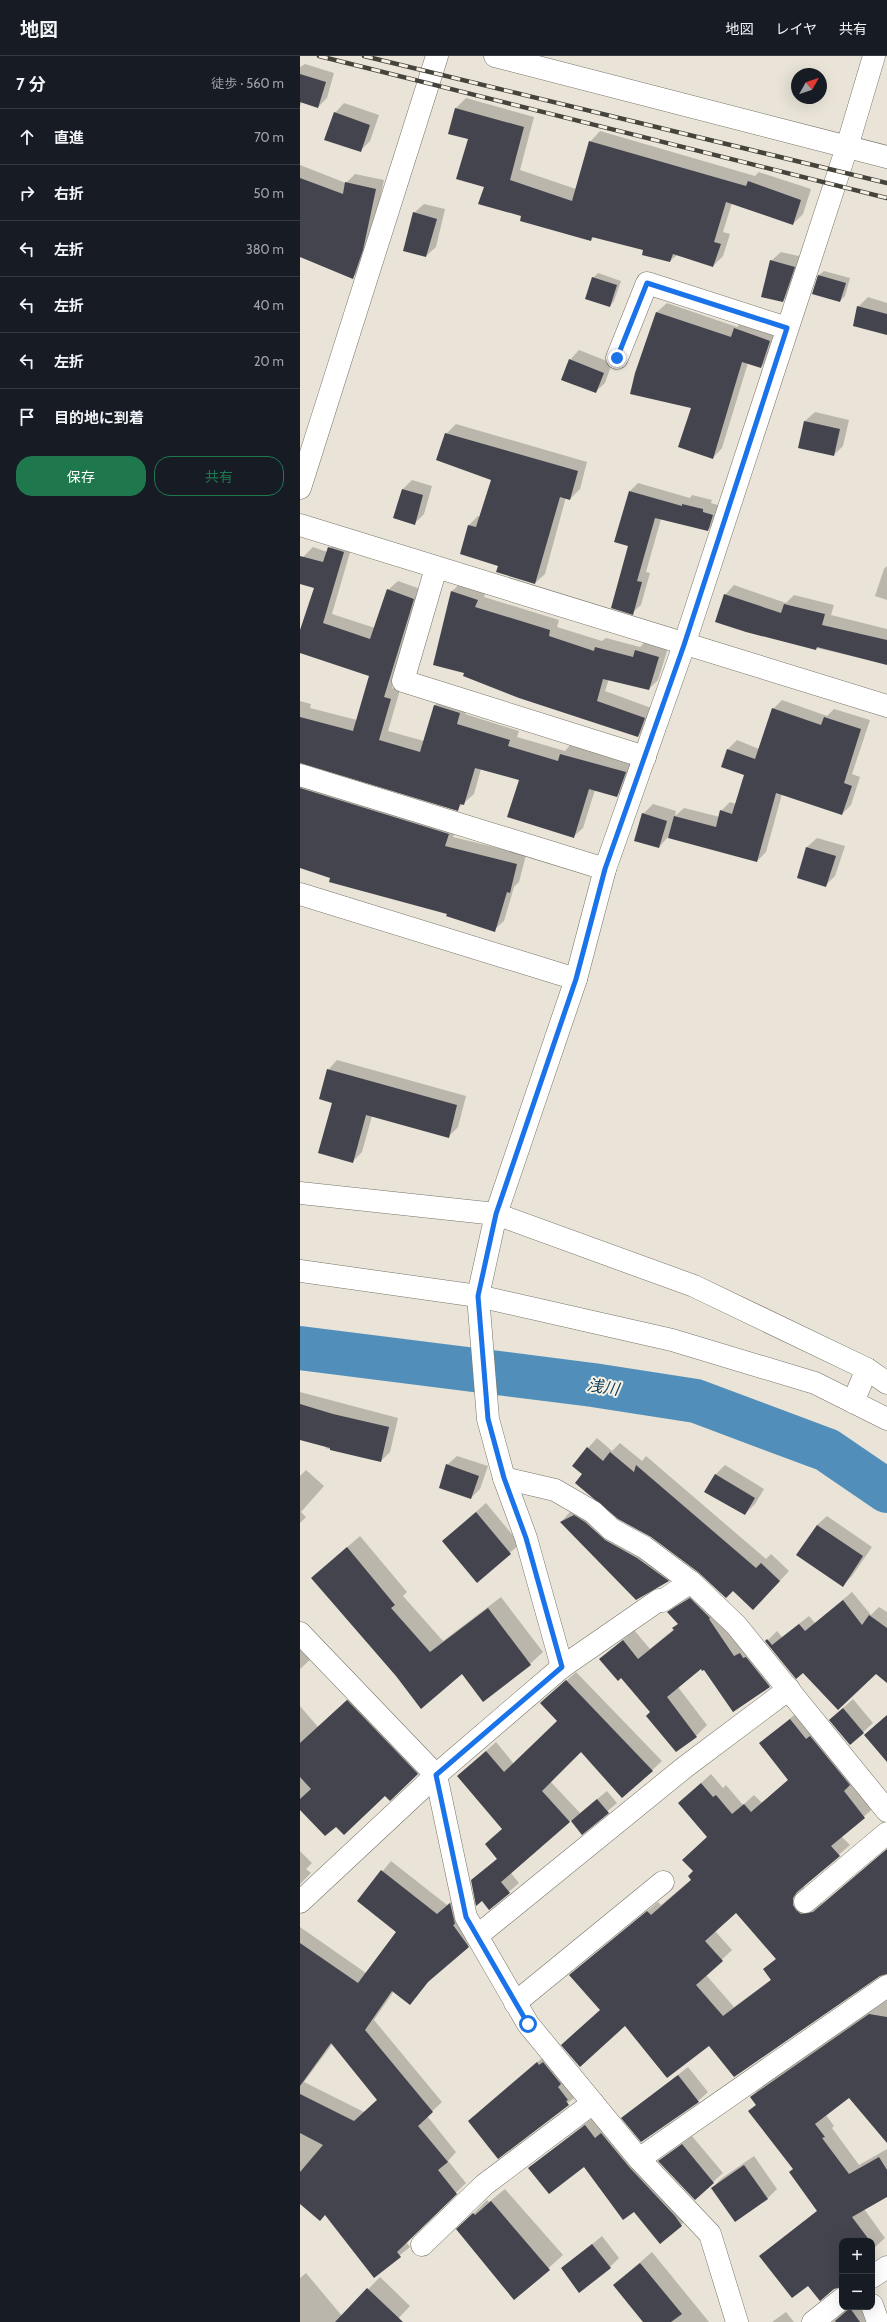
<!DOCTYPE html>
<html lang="ja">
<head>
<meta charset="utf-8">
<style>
  :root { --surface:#171b24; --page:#20242c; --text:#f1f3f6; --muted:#9ea1a6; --line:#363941; --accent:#1f784d }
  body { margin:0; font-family:Cabin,"Noto Sans JP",sans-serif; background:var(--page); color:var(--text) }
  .controls { position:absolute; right:12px; bottom:12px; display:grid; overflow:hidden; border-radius:8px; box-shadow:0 4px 16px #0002 }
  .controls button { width:36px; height:36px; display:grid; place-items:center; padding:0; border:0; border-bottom:1px solid var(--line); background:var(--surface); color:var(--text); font:20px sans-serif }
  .compass { position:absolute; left:491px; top:12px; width:36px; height:36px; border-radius:50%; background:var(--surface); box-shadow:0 4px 16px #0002; rotate:50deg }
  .stop { position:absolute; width:12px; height:12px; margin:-9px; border:3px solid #1a73e8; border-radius:50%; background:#fff }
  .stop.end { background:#1a73e8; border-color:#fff; box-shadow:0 1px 4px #0008 }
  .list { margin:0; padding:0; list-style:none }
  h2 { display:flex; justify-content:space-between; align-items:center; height:52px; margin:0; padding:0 16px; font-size:17px }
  h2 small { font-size:13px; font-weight:400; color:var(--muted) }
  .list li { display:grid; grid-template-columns:26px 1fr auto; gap:12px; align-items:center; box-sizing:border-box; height:56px; padding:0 16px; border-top:1px solid var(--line) }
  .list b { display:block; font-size:15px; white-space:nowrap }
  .list em { font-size:13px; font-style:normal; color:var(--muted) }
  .actions { display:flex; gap:8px; padding:12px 16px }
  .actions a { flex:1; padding:9px 0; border:1px solid var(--accent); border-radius:16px; text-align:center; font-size:14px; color:var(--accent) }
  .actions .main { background:var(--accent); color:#fff }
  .icon { flex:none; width:22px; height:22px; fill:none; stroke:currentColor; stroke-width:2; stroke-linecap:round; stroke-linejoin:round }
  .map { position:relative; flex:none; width:587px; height:2266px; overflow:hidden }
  header { display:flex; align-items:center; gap:24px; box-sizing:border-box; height:56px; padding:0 20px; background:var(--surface); border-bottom:1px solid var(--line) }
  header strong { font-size:19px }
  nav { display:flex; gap:22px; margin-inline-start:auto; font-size:14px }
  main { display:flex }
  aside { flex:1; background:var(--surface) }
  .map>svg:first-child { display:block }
  .shadow { fill:#0003; fill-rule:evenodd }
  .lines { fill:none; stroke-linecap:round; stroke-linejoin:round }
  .river { stroke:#518fba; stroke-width:44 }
  .building { fill:#44444e; fill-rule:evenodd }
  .minor-casing { stroke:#767367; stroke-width:23 }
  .tertiary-casing { stroke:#767367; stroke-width:23 }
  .minor { stroke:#fff; stroke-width:22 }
  .tertiary { stroke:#fff; stroke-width:22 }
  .rail-casing { stroke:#44433c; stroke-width:4.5 }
  .rail { stroke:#f6f1e4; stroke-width:3; stroke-dasharray:9; stroke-linecap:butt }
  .route { stroke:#1a73e8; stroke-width:5 }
  .labels { text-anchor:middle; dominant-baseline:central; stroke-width:4; stroke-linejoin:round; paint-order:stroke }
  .water-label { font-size:16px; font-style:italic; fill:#093d5b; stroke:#f6f1e4 }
</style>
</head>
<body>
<header>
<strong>地図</strong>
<nav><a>地図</a><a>レイヤ</a><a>共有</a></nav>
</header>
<main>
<aside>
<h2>7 分<small>徒歩 · 560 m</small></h2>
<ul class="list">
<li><svg class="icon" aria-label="ahead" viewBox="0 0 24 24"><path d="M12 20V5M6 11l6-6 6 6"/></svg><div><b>直進</b></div><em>70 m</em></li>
<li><svg class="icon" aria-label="right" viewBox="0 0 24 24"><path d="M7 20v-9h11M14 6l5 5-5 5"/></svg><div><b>右折</b></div><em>50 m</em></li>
<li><svg class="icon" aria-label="left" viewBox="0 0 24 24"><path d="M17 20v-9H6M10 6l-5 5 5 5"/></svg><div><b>左折</b></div><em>380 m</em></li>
<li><svg class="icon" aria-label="left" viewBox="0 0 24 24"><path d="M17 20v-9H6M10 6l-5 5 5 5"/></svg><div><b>左折</b></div><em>40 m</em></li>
<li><svg class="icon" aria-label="left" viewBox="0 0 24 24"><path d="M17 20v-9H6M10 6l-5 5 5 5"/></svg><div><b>左折</b></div><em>20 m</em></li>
<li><svg class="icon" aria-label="arrive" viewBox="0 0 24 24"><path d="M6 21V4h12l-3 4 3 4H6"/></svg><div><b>目的地に到着</b></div></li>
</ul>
<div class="actions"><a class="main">保存</a><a>共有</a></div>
</aside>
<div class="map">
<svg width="587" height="2266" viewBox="0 0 587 2266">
  <rect width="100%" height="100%" fill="#e9e4d7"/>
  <g class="shadow">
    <path d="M5 8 34 17 27 42 18 51 2 46 0 50V11Z"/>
    <path d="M166 42 234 61 220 114 276 133 290 86 300 75 455 120 459 116 511 133 503 158 493 168 432 147 423 176 430 178 423 200 413 210 377 199 370 205 345 193 294 181 291 184 222 160 185 130 169 82 156 52Z"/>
    <path d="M44 47 79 59 70 85 60 95 35 57Z"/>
    <path d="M0 109 46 127 55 118 84 124 71 184 62 212 53 221 0 200Z"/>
    <path d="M124 148 145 153 136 191 126 200 114 157Z"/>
    <path d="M481 196 503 201 492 235 483 245 471 205Z"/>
    <path d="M524 215 550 222 545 240 540 245 519 219Z"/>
    <path d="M298 217 321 225 314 245 310 250 293 222Z"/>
    <path d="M568 241 587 247V278L558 251Z"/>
    <path d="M367 247 437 271 445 263 479 275 471 302 461 311 448 307 422 392 413 402 392 351 336 317 357 256Z"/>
    <path d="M279 294 312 307 305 327 295 336 270 304Z"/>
    <path d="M515 356 549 364 543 390 534 399 505 365Z"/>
    <path d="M156 368 287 406 280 433 270 443 266 441 245 518 235 527 199 510 169 469 178 460 180 461 193 424 146 378Z"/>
    <path d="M112 424 132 430 124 458 114 468 103 433Z"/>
    <path d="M338 427 390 442 392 439 412 444 411 447 421 450 417 465 408 474 361 463 346 516 350 517 341 549 332 557 329 436Z"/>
    <path d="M38 482 53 486 32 558 75 572 88 534 98 525 123 534 92 632 100 634 88 675 124 685 135 649 145 640 169 648 165 658 219 675 217 681 265 695 270 689 334 707 326 731 317 740 295 734 283 772 273 781 221 723 181 713 174 738 157 753 0 707V645L11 648 10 652 57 664 70 619 0 596V577L15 532 0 527V512L3 501 13 491 27 496Z"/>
    <path d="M587 510V544L575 540 584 513Z"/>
    <path d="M162 526 186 534 184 541 259 564 257 571 302 585 306 582 340 591 346 585 368 592 358 624 349 633 309 623 305 635 354 653 348 670 338 680 165 616 134 608 152 535Z"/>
    <path d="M434 529 486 547 494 539 534 549 531 559 587 573V608L455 578 425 539Z"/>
    <path d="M482 644 527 660 534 653 570 664 552 718 560 721 551 749 542 758 482 738 466 796 457 805 368 781 359 791 343 758 353 748 376 755 375 760 384 752 420 761 421 755 430 746 436 748 445 718 422 710 428 693 437 684 459 693 473 653Z"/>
    <path d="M0 718 158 769 153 781 226 799 219 826 214 831 204 865 194 874 148 857 30 825 31 821 0 811Z"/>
    <path d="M517 782 545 790 535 820 526 829 498 821 507 791Z"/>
    <path d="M37 1004 166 1040 158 1071 148 1081 72 1060 62 1096 52 1106 33 1046 28 1014Z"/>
    <path d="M0 1336 98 1362 90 1396 81 1405 25 1392 27 1391 0 1383Z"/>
    <path d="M297 1382 312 1395 320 1387 342 1405 346 1400 466 1503 471 1498 489 1515 463 1543 434 1534 399 1515 283 1418 288 1392Z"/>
    <path d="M157 1400 188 1410 180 1433 171 1442 147 1409Z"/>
    <path d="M425 1409 464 1433 455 1448 445 1458 405 1435 416 1418Z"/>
    <path d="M6 1414 24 1430 1 1456 6 1461 0 1467V1420Z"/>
    <path d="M186 1447 220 1488 177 1525 143 1485Z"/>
    <path d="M284 1450 378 1515 369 1525 337 1543 261 1466 270 1456Z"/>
    <path d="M527 1460 572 1491 552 1520 543 1529 517 1469Z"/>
    <path d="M60 1480 107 1536 103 1540 143 1585 201 1541 243 1596 230 1608 183 1644 162 1617 96 1620 12 1522Z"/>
    <path d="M401 1532 480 1619 470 1630 433 1655 405 1612H401L378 1631 407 1669 396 1680 351 1656 321 1621 301 1603 334 1574 350 1593 374 1573 379 1567 369 1556 379 1545Z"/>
    <path d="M552 1536 571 1559 579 1551 587 1556V1625L576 1617 503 1615 467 1585 477 1575 482 1581 509 1560 515 1567Z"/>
    <path d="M0 1571 21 1594 0 1613Z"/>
    <path d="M276 1616 362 1705 323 1741 282 1695 250 1725 280 1757 307 1735 317 1747 282 1777 271 1764 211 1817 219 1827 189 1853 172 1825 198 1802 203 1772 159 1720 196 1686 214 1708 258 1665 241 1647Z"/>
    <path d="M59 1633 129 1707 118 1718 36 1769 0 1752V1650L18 1671Z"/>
    <path d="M553 1643 573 1667 550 1688 530 1664Z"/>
    <path d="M501 1653 575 1751 541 1780 550 1789 505 1828 502 1837 517 1849 524 1846 587 1793V1917L410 1988 325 1969 301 1954 271 1919 358 1846 361 1849 392 1823 408 1781 379 1747 411 1718 423 1732 426 1729 443 1749 454 1739 462 1747 489 1723 461 1687ZM437 1856 477 1902 464 1913 472 1923 434 1951 406 1919 432 1894 415 1875Z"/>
    <path d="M0 1795 12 1807 6 1813 11 1817 0 1828Z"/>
    <path d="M91 1805 147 1849 160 1839 178 1881 133 1920 110 1948 94 1935 74 1964 142 2046 127 2060 156 2096 148 2105 166 2127 106 2186 110 2191 74 2220 26 2158 0 2148V1871L66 1917 98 1876 58 1845ZM33 1987 78 2043 64 2056 4 2026Z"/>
    <path d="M587 1943V2086L549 2040 526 2059 534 2070 532 2072 559 2109 587 2093V2140L564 2153 585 2182 572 2194V2185H542V2225L508 2228 461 2200 518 2154 494 2113 450 2055 457 2048 451 2041 461 2031Z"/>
    <path d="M247 1998 278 2039 198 2101 169 2065Z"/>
    <path d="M388 2011 408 2036 398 2045 323 2062Z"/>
    <path d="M295 2060 391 2160 360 2187 334 2155 284 2110 229 2112Z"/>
    <path d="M392 2080 423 2117 395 2142 359 2105Z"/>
    <path d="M454 2100 477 2133 467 2143 412 2132 422 2122Z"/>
    <path d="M205 2133 263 2199 214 2243 157 2174 187 2144 189 2146Z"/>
    <path d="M302 2180 319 2202 310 2211 262 2213Z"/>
    <path d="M352 2196 409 2266H345L314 2229Z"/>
    <path d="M6 2217 42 2260 80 2221 110 2250 95 2266H0V2222Z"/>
    <path d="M550 2251H569L580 2266H532Z"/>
    <path d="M486 2256 494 2266H472Z"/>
  </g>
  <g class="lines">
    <path class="river" d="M0 1292 293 1329 396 1345 527 1394 587 1435"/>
  </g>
  <g class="building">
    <path d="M0 18 26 26 18 52 0 46Z"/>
    <path d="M155 52 224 71 210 124 272 145 289 85 446 130 448 125 501 144 493 169 426 146 414 186 421 188 413 211 373 198 370 206 342 199 343 194 292 181 291 185 220 165 221 160 178 148 184 131 156 123 168 83 148 78Z"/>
    <path d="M34 56 70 69 61 96 24 84Z"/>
    <path d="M0 122 43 138 45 126 76 133 63 194 53 223 0 201Z"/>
    <path d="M113 156 137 163 126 201 103 195Z"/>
    <path d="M470 204 495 211 483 246 461 241Z"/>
    <path d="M518 219 546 227 540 246 512 238Z"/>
    <path d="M292 221 317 229 310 251 285 243Z"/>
    <path d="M557 250 587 258V279L553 270Z"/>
    <path d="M356 256 431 281 434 272 470 285 461 312 442 306 413 403 378 391 391 352 330 338 335 317Z"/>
    <path d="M269 303 304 317 296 337 261 324Z"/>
    <path d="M504 365 540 373 534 400 498 392Z"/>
    <path d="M145 377 278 415 270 444 260 441 235 528 196 516 198 510 160 498 168 469 176 471 191 424 136 404Z"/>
    <path d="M102 433 123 439 115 469 93 462Z"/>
    <path d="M329 435 382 450V448L403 453V456L413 459 408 475 355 462 337 525 342 526 333 559 311 552 328 490 314 486Z"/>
    <path d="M28 491 44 496 23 567 70 583 87 533 114 543 84 641 91 643 79 684 120 696 134 649 160 657 157 668 210 684 208 690 258 705 260 698 326 716 317 741 289 733 274 782 207 761 219 724 175 712 164 749 160 748 158 755 0 707V661L53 675 69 620 0 597V574L14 532 0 528V500L23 506Z"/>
    <path d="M151 535 178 544 175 551 250 574 249 580 294 595 295 591 333 601 335 594 359 601 349 634 303 623 297 645 345 662 338 681 219 642 163 620 164 617 133 609Z"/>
    <path d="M424 538 481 557 484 548 525 558 522 569 587 584V609L517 591 516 594 446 576 415 566Z"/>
    <path d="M472 652 521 669 524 661 561 673 544 727 552 730 542 759 476 737 457 806 368 782 374 760 416 771 420 754 432 758 444 719 421 711 427 693 455 703Z"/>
    <path d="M0 732 149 778 145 790 217 808 210 837 207 836 195 876 146 860 147 858 29 826 30 822 0 812Z"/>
    <path d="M342 757 367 765 359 792 334 785Z"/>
    <path d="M506 791 536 800 526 831 497 822Z"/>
    <path d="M27 1013 157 1049 149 1082 66 1059 53 1107 18 1097 32 1047 19 1043Z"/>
    <path d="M0 1348 33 1358 89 1371 81 1406 30 1394V1392L0 1384Z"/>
    <path d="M287 1391 303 1405 310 1396 334 1416 336 1409 456 1512 461 1507 480 1525 453 1554 433 1535 426 1542 398 1516 351 1481 318 1463 275 1427 282 1418 272 1410Z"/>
    <path d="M146 1408 179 1420 171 1443 139 1432Z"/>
    <path d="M415 1418 455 1442 445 1459 404 1436Z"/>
    <path d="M176 1456 211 1498 177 1527 142 1485Z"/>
    <path d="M274 1459 285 1466 305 1484 337 1502 369 1525 336 1544 260 1466Z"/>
    <path d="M517 1469 563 1500 543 1531 496 1499Z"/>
    <path d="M47 1491 95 1549 91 1552 130 1596 188 1552 231 1609 183 1646 162 1618 121 1653 96 1620 11 1522Z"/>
    <path d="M390 1542 410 1562 409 1563 434 1600 440 1597 443 1602 446 1601 470 1631 433 1656 404 1614 402 1615 401 1613 367 1641 397 1681 376 1696 346 1660 350 1656 321 1622 318 1625 299 1603 323 1584 338 1603 374 1574 372 1572 378 1568 367 1556Z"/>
    <path d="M543 1544 562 1569 569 1559 587 1572V1627L576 1618 538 1654 503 1617 496 1623 465 1585 467 1583 472 1589 499 1568 505 1575Z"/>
    <path d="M266 1624 353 1715 322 1742 281 1696 242 1735 270 1766 201 1826 210 1837 189 1854 182 1845 176 1850 171 1824 197 1803 185 1788 202 1773 157 1720 186 1695 204 1716 257 1665 240 1647Z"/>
    <path d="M47 1644 118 1718 90 1745 85 1740 44 1779 36 1771 25 1780 0 1754V1743L11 1733 0 1721V1687Z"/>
    <path d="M543 1652 564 1677 550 1689 529 1664Z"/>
    <path d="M587 1659V1706L564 1679Z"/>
    <path d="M490 1663 506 1683 510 1680 550 1729 544 1735 565 1762 531 1790 540 1800 497 1836 493 1842V1849L496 1854 501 1858 513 1856 587 1793V1918L580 1920 434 2021 409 1990 367 2022 325 1970 280 2011 261 1989 300 1954 269 1919 347 1855 351 1859 391 1824 388 1820 393 1815 382 1804 407 1781 378 1747 401 1727 413 1741 416 1739 432 1758 444 1748 451 1756 488 1724 459 1687ZM436 1857 476 1903 463 1913 471 1924 423 1960 396 1929 423 1905 405 1885Z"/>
    <path d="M297 1743 309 1757 282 1779 271 1765Z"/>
    <path d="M81 1814 137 1858 150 1847 155 1868 153 1869 169 1891 128 1926 110 1949 92 1935 65 1974 133 2056 118 2070 148 2106 138 2114 157 2138 97 2196 101 2201 74 2222 25 2159 20 2165 0 2148V2116L23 2089 0 2077V2038L54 2065 77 2044 31 1987 0 2030V1887L58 1927 96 1876 57 1845Z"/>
    <path d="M569 1958 587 1961V2087L549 2042 515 2068 525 2081 522 2082 549 2118 579 2101 587 2114V2141L552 2161 570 2185H542V2231L534 2233 520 2245 508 2230 492 2242 459 2200 517 2155 489 2116 493 2113 448 2055 456 2049 450 2041Z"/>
    <path d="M237 2006 239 2009 243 2006 261 2028 258 2031 268 2044 266 2045 269 2049 198 2103 168 2065Z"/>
    <path d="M378 2019 399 2046 341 2086 321 2062Z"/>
    <path d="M285 2069 295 2082 301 2077 330 2112 375 2160 382 2170 360 2188 334 2156 323 2164 284 2111 249 2138 228 2112Z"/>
    <path d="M382 2088 414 2127 395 2144 358 2105Z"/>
    <path d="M444 2109 468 2143 435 2166 411 2132Z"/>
    <path d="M191 2145 250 2214 214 2244 156 2173 173 2157 175 2159Z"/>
    <path d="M292 2188 311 2212 279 2237 261 2212Z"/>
    <path d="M340 2207 382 2258 371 2266H343L313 2229Z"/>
    <path d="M67 2232 103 2266H35Z"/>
    <path d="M550 2252 560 2266H536L535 2265Z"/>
  </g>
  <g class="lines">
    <g class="minor-casing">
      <g id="minor">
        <path d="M195 0 587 101"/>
        <path d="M317 302 347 227 487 272"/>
        <path d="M0 432 137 0"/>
        <path d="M0 469 587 650"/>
        <path d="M136 512 103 625 345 701"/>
        <path d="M0 719 305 813"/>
        <path d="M0 838 276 923"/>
        <path d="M0 1137 196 1158 394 1230 567 1313 587 1327"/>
        <path d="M553 1346 567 1313"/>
        <path d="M204 1422 255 1434 293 1456 311 1473 344 1491 391 1526"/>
        <path d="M0 1577 136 1719 166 1861 228 1968 339 2103 410 2178 437 2266"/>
        <path d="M262 1611 226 1482 204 1422 188 1363 178 1240 196 1158 276 923 305 813 384 589 547 91 574 0"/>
        <path d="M0 1846 136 1719 262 1611 359 1544 362 1545 391 1526 436 1569 587 1755"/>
        <path d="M505 1846 587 1777"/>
        <path d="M177 1880 385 1711 489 1633"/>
        <path d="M215 1947 363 1826"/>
        <path d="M339 2103 587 1930"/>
        <path d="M122 2189 184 2129 293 2047"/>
        <path d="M572 2221 587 2211"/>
        <path d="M572 2249 578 2266"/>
        <path d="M513 2266 542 2243"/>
      </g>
    </g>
    <g class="tertiary-casing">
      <path id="tertiary" d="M0 1215 178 1240 372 1284 515 1327 587 1363"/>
    </g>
    <use href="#minor" class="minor"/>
    <use href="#tertiary" class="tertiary"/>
    <g class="rail-casing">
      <g id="rail">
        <path d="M19 0 587 142"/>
        <path d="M64 0 587 127"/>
      </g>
    </g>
    <use href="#rail" class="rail"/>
  </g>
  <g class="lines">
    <path class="route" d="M228 1968 166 1861 136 1719 262 1611 226 1482 204 1422 188 1363 178 1240 196 1158 276 923 305 813 384 589 487 272 347 227 317 302"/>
  </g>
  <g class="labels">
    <g class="water-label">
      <text transform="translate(303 1331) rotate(9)">浅川</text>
    </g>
  </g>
</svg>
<div class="controls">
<button>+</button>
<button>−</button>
</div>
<svg class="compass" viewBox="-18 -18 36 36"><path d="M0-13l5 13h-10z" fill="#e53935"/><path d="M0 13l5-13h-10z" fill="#9ea1a6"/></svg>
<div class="stop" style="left:228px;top:1968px"></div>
<div class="stop end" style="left:317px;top:302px"></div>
</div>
</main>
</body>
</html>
